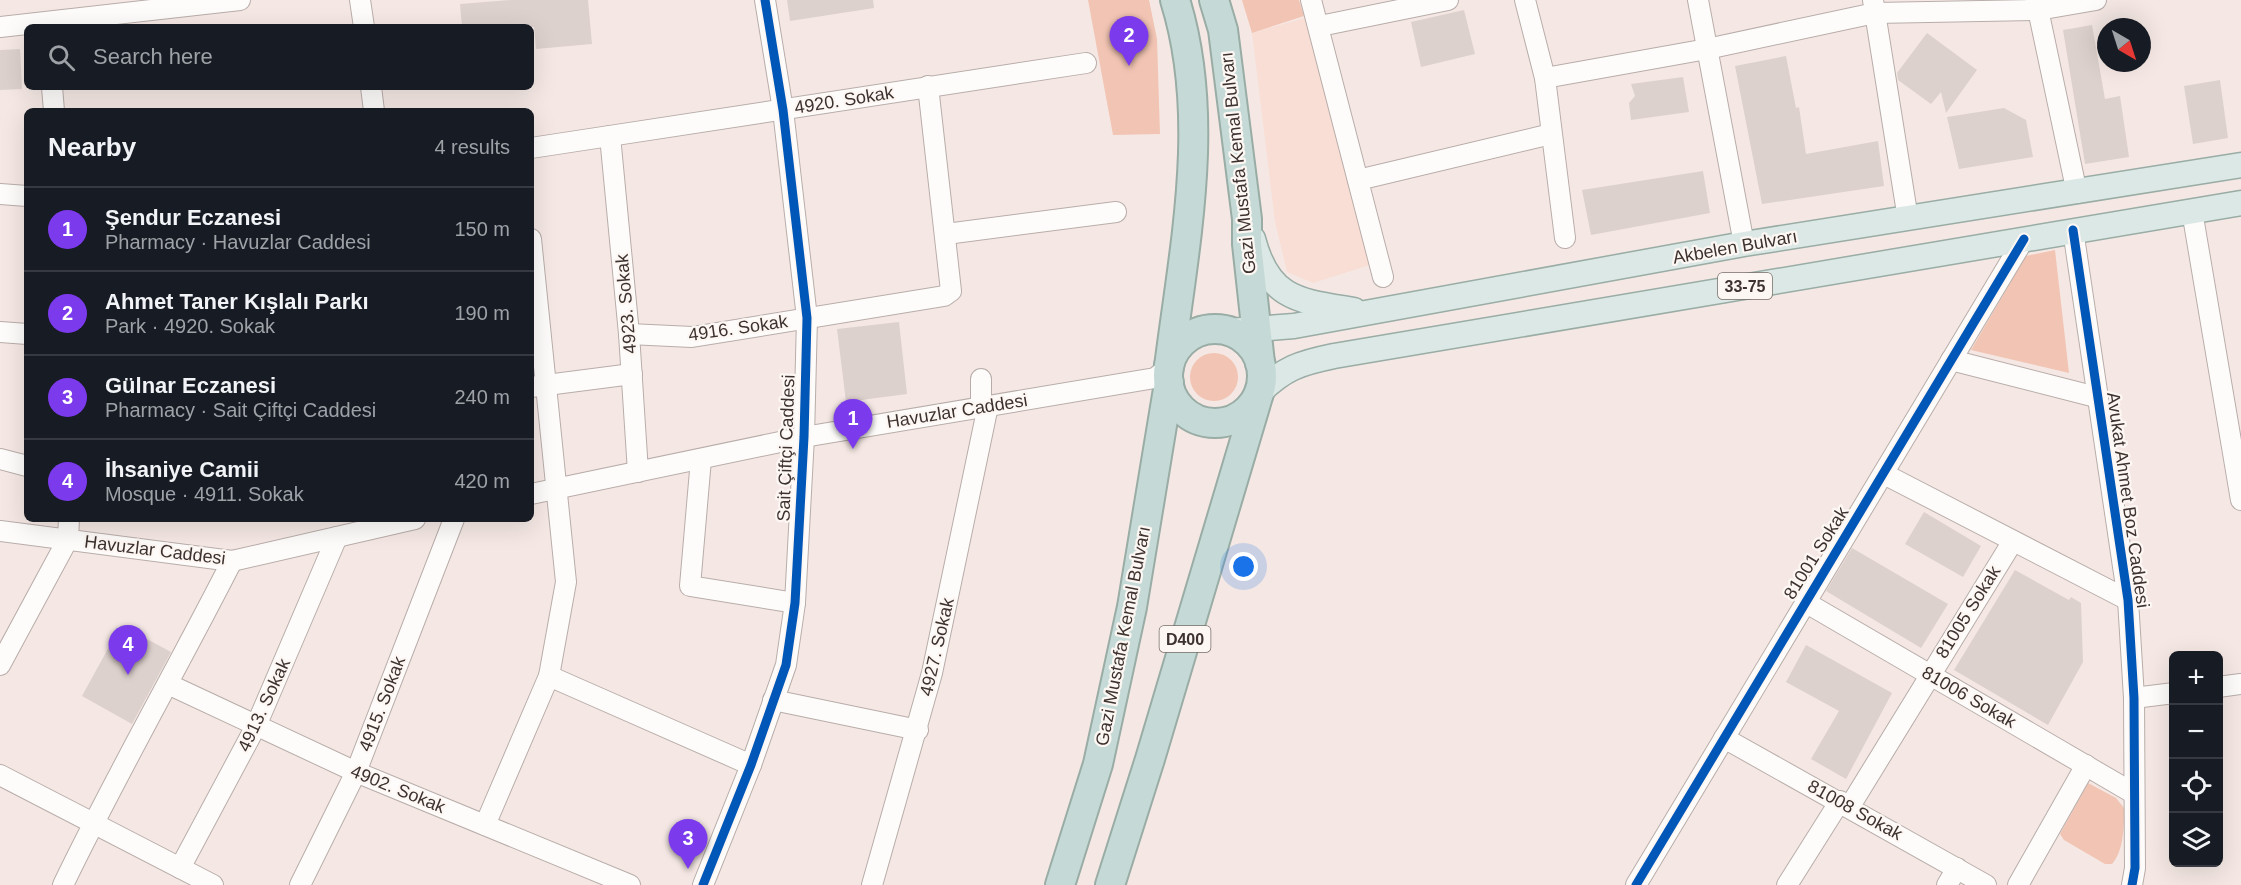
<!DOCTYPE html>
<html lang="en">
<head>
<meta charset="utf-8">
<style>
  :root { --surface:#171b24; --page:#20242c; --text:#f1f3f6; --muted:#9ea1a6; --line:#363941; --accent:#7c3aed }
  body { margin:0; font-family:Helvetica,sans-serif; background:var(--page); color:var(--text) }
  .controls { position:absolute; right:18px; bottom:18px; display:grid; overflow:hidden; border-radius:9px; box-shadow:0 6px 24px #0002 }
  .controls button { width:54px; height:54px; display:grid; place-items:center; padding:0; border:0; border-bottom:2px solid var(--line); background:var(--surface); color:var(--text); font:30px sans-serif }
  .compass { position:absolute; left:2097px; top:18px; width:54px; height:54px; border-radius:50%; background:var(--surface); box-shadow:0 6px 24px #0002; rotate:141deg }
  .you { position:absolute; left:1244px; top:567px; width:21px; height:21px; margin:-15px; border:4px solid #fff; border-radius:50%; background:#1a73e8; box-shadow:0 0 0 9px #1a73e833 }
  .badge { display:grid; place-items:center; width:39px; height:39px; border-radius:50%; background:var(--accent); color:#fff; font-size:20px; font-weight:700 }
  .pin { position:absolute; translate:-50% -50px; filter:drop-shadow(0 2px 3px #0008) }
  .pin::after { content:''; position:absolute; top:32px; width:21px; height:18px; background:inherit; clip-path:polygon(0 0,100% 0,50% 100%) }
  .list { margin:0; padding:0; list-style:none }
  h2 { display:flex; justify-content:space-between; align-items:center; height:78px; margin:0; padding:0 24px; font-size:26px }
  h2 small { font-size:20px; font-weight:400; color:var(--muted) }
  .list li { display:grid; grid-template-columns:39px 1fr auto; gap:18px; align-items:center; box-sizing:border-box; height:84px; padding:0 24px; border-top:2px solid var(--line) }
  .list b { display:block; font-size:22px; white-space:nowrap }
  .list p { margin:0; font-size:20px; white-space:nowrap; color:var(--muted) }
  .list em { font-size:20px; font-style:normal; color:var(--muted) }
  .icon { flex:none; width:33px; height:33px; fill:none; stroke:currentColor; stroke-width:2; stroke-linecap:round; stroke-linejoin:round }
  .map { position:relative; flex:none; width:2241px; height:885px; overflow:hidden }
  .search { position:absolute; background:var(--surface); box-shadow:0 6px 24px #0002; left:24px; top:24px; width:510px; height:66px; display:flex; align-items:center; gap:15px; box-sizing:border-box; padding:0 21px; border-radius:9px; color:var(--muted); font-size:22px }
  .panel { position:absolute; background:var(--surface); box-shadow:0 6px 24px #0002; left:24px; top:108px; width:510px; height:414px; border-radius:9px }
  .map>svg:first-child { display:block }
  .built { fill:#f8ded5 }
  .green { fill:#f2c4b3 }
  .building { fill:#ddd1cd }
  .lines { fill:none; stroke-linecap:round; stroke-linejoin:round }
  .minor-casing { stroke:#b8ada9; stroke-width:22 }
  .major-casing { stroke:#99aca5; stroke-width:27 }
  .highway-casing { stroke:#99aca5; stroke-width:32 }
  .minor { stroke:#fefcfb; stroke-width:20 }
  .major { stroke:#dce8e5; stroke-width:24 }
  .highway { stroke:#c5dad6; stroke-width:28 }
  .cycleway-casing { stroke:#fdf7f4; stroke-width:13 }
  .cycleway { stroke:#0057b8; stroke-width:9 }
  .labels { text-anchor:middle; dominant-baseline:central; stroke-width:4.5; stroke-linejoin:round; paint-order:stroke }
  .shield { fill:#fdf7f4; stroke:#776d69; stroke-width:1.5 }
  .shield-label { font-size:16px; font-weight:bold; fill:#3d322e }
  .street-label { font-size:18px; fill:#3d322e; stroke:#fdf7f4 }
</style>
</head>
<body>
<div class="map">
<svg width="2241" height="885" viewBox="0 0 2241 885">
  <rect width="100%" height="100%" fill="#f5e8e4"/>
  <path class="built" d="M1308 17 1370 265 1313 283 1287 272 1275 222 1252 33Z"/>
  <g class="green">
    <path d="M1088 0H1149L1157 39 1160 134 1113 135Z"/>
    <path d="M1242 0H1299L1304 16 1252 33Z"/>
    <path d="M2055 250 2069 373 1971 350 2026 256Z"/>
    <circle cx="1214" cy="377" r="24"/>
    <path d="M2088 783 2116 798 2124 808C2124 826 2124 850 2112 864H2105L2064 840 2060 834Z"/>
  </g>
  <g class="building">
    <path d="M511 0H588L592 44 536 49 534 27H462L460 4Z"/>
    <path d="M787 0H873L874 8 790 21Z"/>
    <path d="M1464 10 1475 54 1421 67 1411 22Z"/>
    <path d="M2092 25 2105 99 2120 96 2129 157 2085 164 2063 30Z"/>
    <path d="M1927 33 1977 70 1946 113 1941 92 1931 104 1898 80 1897 73Z"/>
    <path d="M20 49 22 89 0 90V50Z"/>
    <path d="M1786 56 1796 108 1799 107 1806 154 1878 141 1884 186 1762 204 1735 66Z"/>
    <path d="M1683 77 1689 112 1631 120 1629 103 1635 96 1631 84Z"/>
    <path d="M2220 80 2228 138 2193 144 2184 86Z"/>
    <path d="M2004 108 2026 120 2033 157 1959 169 1947 117Z"/>
    <path d="M1703 171 1710 213 1591 235 1582 190Z"/>
    <path d="M899 322 907 394 846 402 837 329Z"/>
    <path d="M1924 512 1981 546 1963 577 1905 544Z"/>
    <path d="M1852 548 1948 604 1921 648 1826 591Z"/>
    <path d="M2015 570 2069 600 2071 597 2081 603 2083 662 2048 725 1954 670Z"/>
    <path d="M121 625 171 652 132 724 82 696Z"/>
    <path d="M1806 645 1892 693 1846 779 1811 759 1839 711 1786 682Z"/>
  </g>
  <g class="lines">
    <g class="minor-casing">
      <g id="minor">
        <path d="M360 0 364 27"/>
        <path d="M1311 0 1383 277"/>
        <path d="M1525 0 1545 78 1565 238"/>
        <path d="M1698 0 1744 244"/>
        <path d="M1873 0 1908 219"/>
        <path d="M2036 0 2077 193"/>
        <path d="M1320 26 1448 0"/>
        <path d="M0 27 240 0"/>
        <path d="M1545 78 1707 49 1875 13 2038 10 2096 0"/>
        <path d="M52 87 54 111"/>
        <path d="M371 87 374 111"/>
        <path d="M610 136 629 334 638 472"/>
        <path d="M531 148 1086 63"/>
        <path d="M1358 180 1551 134"/>
        <path d="M0 194 27 196"/>
        <path d="M2192 211 2241 500"/>
        <path d="M2073 230 2128 600 2134 698 2135 868 2132 885"/>
        <path d="M946 234 1116 212"/>
        <path d="M0 332 27 334"/>
        <path d="M629 334 692 337 944 296 951 291 928 86"/>
        <path d="M1951 360 2096 397"/>
        <path d="M981 379V407"/>
        <path d="M531 387 632 374"/>
        <path d="M0 459 27 466"/>
        <path d="M701 459 690 586 795 603"/>
        <path d="M1884 474 2128 600"/>
        <path d="M531 494 804 437 1155 378 1169 367"/>
        <path d="M0 531 232 561 415 519"/>
        <path d="M1805 602 2133 793"/>
        <path d="M0 665 68 539 69 519"/>
        <path d="M549 676 751 765"/>
        <path d="M170 685 356 772 630 885"/>
        <path d="M2218 687 2241 684"/>
        <path d="M2134 698 2174 693"/>
        <path d="M773 700 918 730"/>
        <path d="M1724 738 1986 885"/>
        <path d="M0 775 213 885"/>
        <path d="M1850 806 2013 541"/>
        <path d="M485 825 549 676 566 582 531 239"/>
        <path d="M180 868 256 726 337 537"/>
        <path d="M63 885C116 775 177 669 232 561"/>
        <path d="M300 885 356 772 454 519"/>
        <path d="M703 885 751 765 786 665 795 603 804 437 807 318 783 110 765 0"/>
        <path d="M872 885 932 673 988 406"/>
        <path d="M1636 885 2024 239"/>
        <path d="M1787 885 1840 801"/>
        <path d="M1947 885 1957 868"/>
        <path d="M2018 885 2086 765"/>
      </g>
    </g>
    <g class="major-casing">
      <g id="major">
        <path d="M1253 239C1269 300 1299 301 1354 310"/>
        <path d="M1229 331 1294 326 1744 244 2241 165"/>
        <path d="M1259 393C1284 368 1300 363 1334 356L2241 203"/>
      </g>
    </g>
    <g class="highway-casing">
      <g id="highway">
        <path d="M1214 0 1223 30 1247 219V244L1260 363"/>
        <circle cx="1215" cy="376" r="47"/>
        <path d="M1169 367C1184 247 1212 118 1175 0"/>
        <path d="M1060 885 1098 764 1132 607 1169 383"/>
        <path d="M1110 885 1150 759 1259 393"/>
      </g>
    </g>
    <use href="#minor" class="minor"/>
    <use href="#major" class="major"/>
    <use href="#highway" class="highway"/>
    <g class="cycleway-casing">
      <g id="cycleway">
        <path d="M2073 230 2128 600 2134 698 2135 868 2132 885"/>
        <path d="M703 885 751 765 786 665 795 603 804 437 807 318 783 110 765 0"/>
        <path d="M1636 885 2024 239"/>
      </g>
    </g>
    <use href="#cycleway" class="cycleway"/>
  </g>
  <g class="labels">
    <g class="shield">
      <rect x="1718" y="273" width="54" height="26" rx="4.5"/>
      <rect x="1159.5" y="626" width="51" height="26" rx="4.5"/>
    </g>
    <g class="shield-label">
      <text x="1745" y="286">33-75</text>
      <text x="1185" y="639">D400</text>
    </g>
    <g class="street-label">
      <text transform="translate(844 100) rotate(-9)">4920. Sokak</text>
      <text transform="translate(1238 163) rotate(-96)">Gazi Mustafa Kemal Bulvarı</text>
      <text transform="translate(1735 247) rotate(-10)">Akbelen Bulvarı</text>
      <text transform="translate(626 304) rotate(-95)">4923. Sokak</text>
      <text transform="translate(738 328) rotate(-8)">4916. Sokak</text>
      <text transform="translate(957 411) rotate(-9)">Havuzlar Caddesi</text>
      <text transform="translate(786 448) rotate(-88)">Sait Çiftçi Caddesi</text>
      <text transform="translate(2128 500) rotate(82)">Avukat Ahmet Boz Caddesi</text>
      <text transform="translate(155 550) rotate(7)">Havuzlar Caddesi</text>
      <text transform="translate(1816 553) rotate(-58)">81001 Sokak</text>
      <text transform="translate(1968 612) rotate(-58)">81005 Sokak</text>
      <text transform="translate(1123 636) rotate(-79)">Gazi Mustafa Kemal Bulvarı</text>
      <text transform="translate(937 647) rotate(-77)">4927. Sokak</text>
      <text transform="translate(1969 697) rotate(30)">81006 Sokak</text>
      <text transform="translate(382 704) rotate(-69)">4915. Sokak</text>
      <text transform="translate(264 705) rotate(-65)">4913. Sokak</text>
      <text transform="translate(398 789) rotate(22)">4902. Sokak</text>
      <text transform="translate(1855 810) rotate(29)">81008 Sokak</text>
    </g>
  </g>
</svg>
<div class="controls">
<button>+</button>
<button>−</button>
<button><svg class="icon" aria-label="locate" viewBox="0 0 24 24"><circle cx="12" cy="12" r="6"/><path d="M12 2v4M12 18v4M2 12h4M18 12h4"/></svg></button>
<button><svg class="icon" aria-label="layers" viewBox="0 0 24 24"><path d="M12 4l9 5-9 5-9-5zM3 14l9 5 9-5"/></svg></button>
</div>
<svg class="compass" viewBox="-18 -18 36 36"><path d="M0-13l5 13h-10z" fill="#e53935"/><path d="M0 13l5-13h-10z" fill="#9ea1a6"/></svg>
<div class="you"></div>
<div class="pin badge" style="left:853px;top:449px">1</div>
<div class="pin badge" style="left:1129px;top:66px">2</div>
<div class="pin badge" style="left:688px;top:869px">3</div>
<div class="pin badge" style="left:128px;top:675px">4</div>
<div class="search"><svg class="icon" aria-label="search" viewBox="0 0 24 24"><circle cx="10" cy="10" r="6"/><path d="M15 15l6 6"/></svg>Search here</div>
<section class="panel">
<h2>Nearby<small>4 results</small></h2>
<ul class="list">
<li><span class="badge">1</span><div><b>Şendur Eczanesi</b><p>Pharmacy · Havuzlar Caddesi</p></div><em>150 m</em></li>
<li><span class="badge">2</span><div><b>Ahmet Taner Kışlalı Parkı</b><p>Park · 4920. Sokak</p></div><em>190 m</em></li>
<li><span class="badge">3</span><div><b>Gülnar Eczanesi</b><p>Pharmacy · Sait Çiftçi Caddesi</p></div><em>240 m</em></li>
<li><span class="badge">4</span><div><b>İhsaniye Camii</b><p>Mosque · 4911. Sokak</p></div><em>420 m</em></li>
</ul>
</section>
</div>
</body>
</html>
